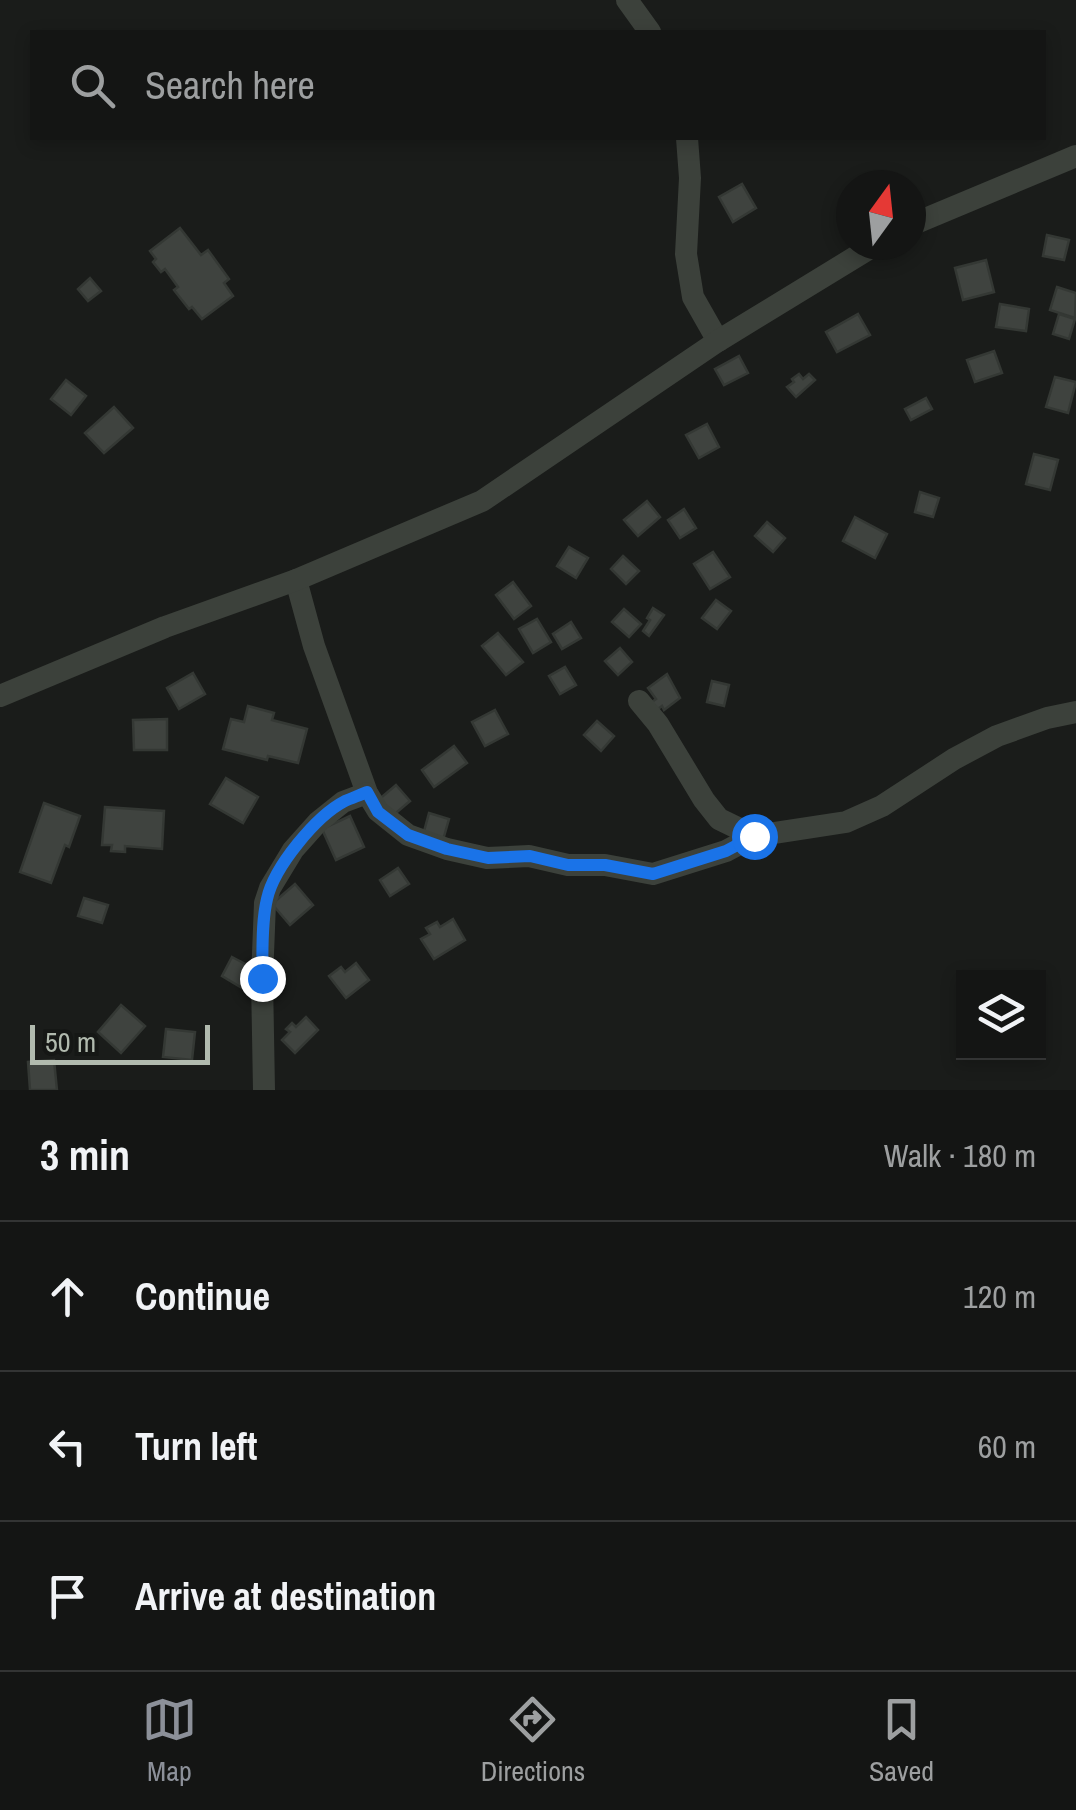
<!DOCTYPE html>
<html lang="en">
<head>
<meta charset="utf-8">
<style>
  :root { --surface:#141514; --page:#212222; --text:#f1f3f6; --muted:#9d9fa0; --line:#333434; --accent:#8c9099 }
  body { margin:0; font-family:"Archivo Narrow",sans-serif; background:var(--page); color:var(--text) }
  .controls { position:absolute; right:30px; bottom:30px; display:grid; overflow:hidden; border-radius:0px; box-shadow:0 5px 15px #0003 }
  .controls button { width:90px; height:90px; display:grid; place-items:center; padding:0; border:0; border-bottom:2px solid var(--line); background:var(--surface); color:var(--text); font:50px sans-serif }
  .compass { position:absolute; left:836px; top:170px; width:90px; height:90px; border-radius:50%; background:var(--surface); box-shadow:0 5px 15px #0003; rotate:15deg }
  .scale { position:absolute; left:30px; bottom:25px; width:180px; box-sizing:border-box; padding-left:10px; border:5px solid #b1baae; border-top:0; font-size:28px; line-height:35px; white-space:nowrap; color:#b1baae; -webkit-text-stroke:8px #151715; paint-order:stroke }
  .stop { position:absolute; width:30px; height:30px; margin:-22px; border:8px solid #1a73e8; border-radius:50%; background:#fff }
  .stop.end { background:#1a73e8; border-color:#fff; box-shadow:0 2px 10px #0008 }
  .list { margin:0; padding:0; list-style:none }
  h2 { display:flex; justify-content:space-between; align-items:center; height:130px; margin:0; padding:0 40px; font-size:42px }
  h2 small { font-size:32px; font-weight:400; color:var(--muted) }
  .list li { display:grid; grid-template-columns:65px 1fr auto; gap:30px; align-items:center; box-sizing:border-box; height:150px; padding:0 40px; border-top:2px solid var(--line) }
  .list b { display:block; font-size:38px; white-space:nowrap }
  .list em { font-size:32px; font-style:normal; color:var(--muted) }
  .icon { flex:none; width:55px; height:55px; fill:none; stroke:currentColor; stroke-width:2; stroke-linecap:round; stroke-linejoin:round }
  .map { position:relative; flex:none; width:1076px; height:1090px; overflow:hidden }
  .search { position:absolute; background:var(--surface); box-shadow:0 5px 15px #0003; left:30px; right:30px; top:30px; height:110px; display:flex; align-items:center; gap:25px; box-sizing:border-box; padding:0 35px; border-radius:0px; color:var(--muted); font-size:38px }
  .sheet { height:580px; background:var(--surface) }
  nav { display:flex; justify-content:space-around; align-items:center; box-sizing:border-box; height:140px; border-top:2px solid var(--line); background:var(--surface); font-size:28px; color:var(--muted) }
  nav a { display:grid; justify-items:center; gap:5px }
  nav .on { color:var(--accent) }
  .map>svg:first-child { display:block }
  .building { fill:#3f433f; stroke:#343834; stroke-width:2.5 }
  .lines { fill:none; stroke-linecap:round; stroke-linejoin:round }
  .minor { stroke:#3c413b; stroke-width:22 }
  .route { stroke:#1a73e8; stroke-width:12 }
</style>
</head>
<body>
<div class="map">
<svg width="1076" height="1090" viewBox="0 0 1076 1090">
  <rect width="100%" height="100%" fill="#1a1c1a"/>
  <g class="building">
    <path d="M742 184 756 208 733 222 719 197Z"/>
    <path d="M180 228 201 255 208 250 229 279 224 283 233 296 202 319 192 307 189 309 174 290 178 287 165 269 161 272 153 262 156 259 150 251Z"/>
    <path d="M1047 235 1069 240 1064 260 1043 256Z"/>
    <path d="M986 260 994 292 963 300 955 268Z"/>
    <path d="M90 278 101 291 88 301 78 289Z"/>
    <path d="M1057 287 1076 293 1075 318 1050 310Z"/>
    <path d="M1000 304 1029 309 1026 331 996 327Z"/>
    <path d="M858 314 870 335 837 352 826 332Z"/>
    <path d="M1059 314 1075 319 1069 339 1053 334Z"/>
    <path d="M994 351 1002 373 975 382 967 360Z"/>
    <path d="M739 356 748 373 724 385 715 369Z"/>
    <path d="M799 374 803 379 809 374 815 380 796 397 787 387 794 382 792 379Z"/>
    <path d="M1055 377 1076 382 1068 413 1046 407Z"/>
    <path d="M66 380 86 396 71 415 51 399Z"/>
    <path d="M926 398 932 409 911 420 905 409Z"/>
    <path d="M114 407 133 428 104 453 85 433Z"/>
    <path d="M707 424 719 447 699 458 686 435Z"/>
    <path d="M1034 454 1058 460 1050 490 1026 484Z"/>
    <path d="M920 492 939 498 933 517 915 512Z"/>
    <path d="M647 501 660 517 638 536 624 520Z"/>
    <path d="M684 509 696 528 680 538 668 520Z"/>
    <path d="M855 517 887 534 875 558 843 541Z"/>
    <path d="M767 522 785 538 773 552 755 536Z"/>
    <path d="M569 547 588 558 576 578 557 566Z"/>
    <path d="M713 552 730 577 710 589 694 564Z"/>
    <path d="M623 556 639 571 626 584 611 569Z"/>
    <path d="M513 582 531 606 514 619 496 595Z"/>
    <path d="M716 600 731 611 717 629 702 618Z"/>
    <path d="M653 608 664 615 649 636 643 631 650 620 647 618Z"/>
    <path d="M624 609 641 624 629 637 612 622Z"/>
    <path d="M537 619 551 642 533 653 519 629Z"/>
    <path d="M571 622 581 638 562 649 553 634Z"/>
    <path d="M498 633 523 662 506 675 482 646Z"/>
    <path d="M620 648 632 662 618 675 605 661Z"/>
    <path d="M565 667 576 685 560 694 549 676Z"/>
    <path d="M193 673 205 694 179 709 167 688Z"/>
    <path d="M667 674 680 698 664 710 662 706 654 712 648 705 656 699 648 688Z"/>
    <path d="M712 681 729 685 724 706 707 702Z"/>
    <path d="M248 706 274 713 272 720 307 729 298 763 268 756 267 760 223 749 231 719 244 722Z"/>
    <path d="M495 710 508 734 485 746 472 722Z"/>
    <path d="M167 719V750H134L133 720Z"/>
    <path d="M597 721 614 736 601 751 584 735Z"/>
    <path d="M454 746 467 763 434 787 422 770Z"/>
    <path d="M226 778 258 797 243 823 210 804Z"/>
    <path d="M396 785 410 801 390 818 376 802Z"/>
    <path d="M44 803 80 816 69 847 65 845 51 883 20 872Z"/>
    <path d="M105 807 164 811 162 849 125 846V852L111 851 112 845H102Z"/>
    <path d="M429 813 449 819 443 840 423 835Z"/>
    <path d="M350 816 364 847 336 860 322 829Z"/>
    <path d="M398 868 409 884 390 896 380 880Z"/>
    <path d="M295 884 313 905 290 925 272 904Z"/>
    <path d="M84 898 108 905 102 923 78 916Z"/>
    <path d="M453 919 465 940 434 959 421 939 430 934 426 928 437 922 440 927Z"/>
    <path d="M232 957 253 968 242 988 222 976Z"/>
    <path d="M356 963 369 980 346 998 329 976 341 967 345 972Z"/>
    <path d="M121 1005 145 1026 121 1053 98 1032Z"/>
    <path d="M306 1017 318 1030 295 1053 282 1040 290 1032 286 1029 292 1023 296 1027Z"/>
    <path d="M166 1029 195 1032 192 1060 163 1057Z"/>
    <path d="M54 1060 57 1090H30L28 1062Z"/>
  </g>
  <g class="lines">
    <g class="minor">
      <path d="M627 0 650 32"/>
      <path d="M687 138 690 178 686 254 693 297 718 341"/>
      <path d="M911 225 1076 156"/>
      <path d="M296 580 314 646 367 793 378 811 408 835 447 849 487 858 529 856 568 865H605L653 874 726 851 754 836 846 822 882 806 954 759 997 736 1047 718 1076 712"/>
      <path d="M0 696 165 627 296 580 482 501 718 341 875 245"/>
      <path d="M639 701 658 724 704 800 719 819 754 836"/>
      <path d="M264 1090 262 979 265 903 270 888 293 850 318 822 343 802 367 793"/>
    </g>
  </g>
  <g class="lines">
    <path class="route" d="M262 978C263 953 261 924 267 899 274 867 316 816 345 801 352 798 360 795 367 792L378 812 408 835 447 849 488 858 530 856 568 865H605L653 874 726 851 754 836"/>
  </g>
</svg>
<div class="controls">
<button><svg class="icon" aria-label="layers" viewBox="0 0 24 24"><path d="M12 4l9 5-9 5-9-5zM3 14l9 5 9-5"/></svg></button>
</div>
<svg class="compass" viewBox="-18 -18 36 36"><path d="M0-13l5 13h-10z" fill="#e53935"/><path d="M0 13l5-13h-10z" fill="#9d9fa0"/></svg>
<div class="scale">50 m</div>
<div class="stop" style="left:754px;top:836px"></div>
<div class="stop end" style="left:262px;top:978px"></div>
<div class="search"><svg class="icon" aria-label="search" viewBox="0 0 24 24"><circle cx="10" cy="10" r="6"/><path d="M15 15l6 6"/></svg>Search here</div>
</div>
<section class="sheet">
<h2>3 min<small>Walk · 180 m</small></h2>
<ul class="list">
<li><svg class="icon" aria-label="ahead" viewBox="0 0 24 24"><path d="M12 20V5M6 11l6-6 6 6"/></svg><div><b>Continue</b></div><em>120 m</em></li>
<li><svg class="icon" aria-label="left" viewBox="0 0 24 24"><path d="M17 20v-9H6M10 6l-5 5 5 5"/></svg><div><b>Turn left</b></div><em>60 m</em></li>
<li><svg class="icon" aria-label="arrive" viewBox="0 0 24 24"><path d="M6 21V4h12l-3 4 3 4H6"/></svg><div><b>Arrive at destination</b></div></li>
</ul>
</section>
<nav>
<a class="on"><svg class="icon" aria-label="map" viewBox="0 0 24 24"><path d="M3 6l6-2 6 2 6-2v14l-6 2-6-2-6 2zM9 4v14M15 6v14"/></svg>Map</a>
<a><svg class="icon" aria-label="directions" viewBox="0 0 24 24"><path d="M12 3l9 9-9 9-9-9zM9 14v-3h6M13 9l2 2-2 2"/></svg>Directions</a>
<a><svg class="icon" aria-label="saved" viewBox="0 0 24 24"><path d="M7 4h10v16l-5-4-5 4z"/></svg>Saved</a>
</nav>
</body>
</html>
